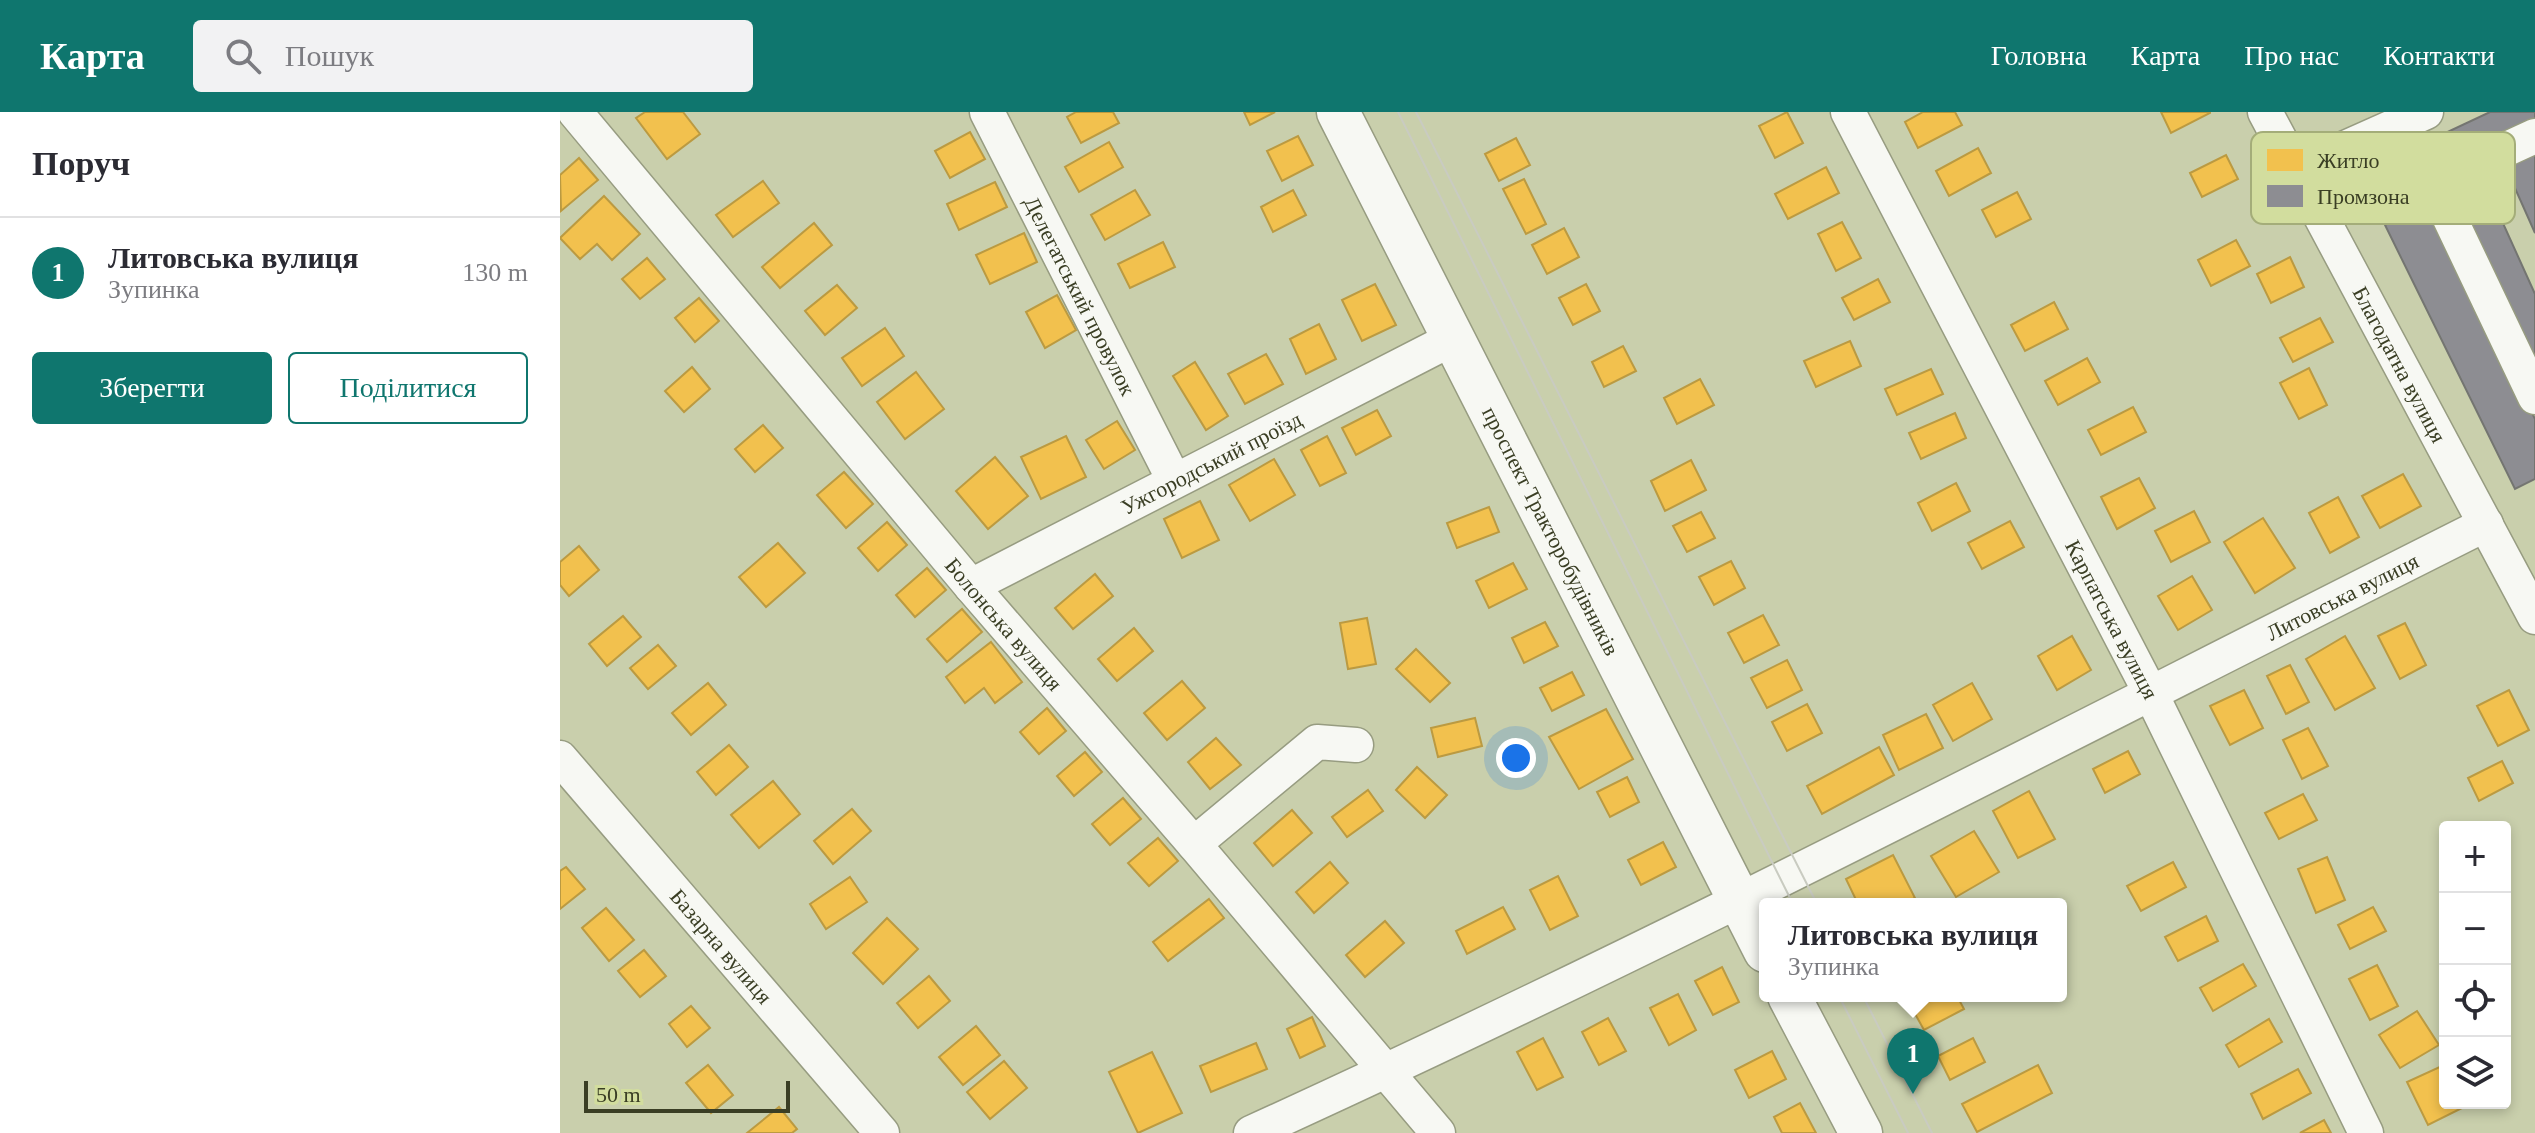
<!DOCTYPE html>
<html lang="uk">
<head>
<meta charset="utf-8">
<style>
  :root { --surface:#fff; --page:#f2f2f3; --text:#2b2b33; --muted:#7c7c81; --line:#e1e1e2; --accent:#0f766e }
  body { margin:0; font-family:"Times New Roman",serif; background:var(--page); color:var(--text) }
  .controls { position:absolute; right:24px; bottom:24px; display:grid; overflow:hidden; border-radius:8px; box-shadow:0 4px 12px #0003 }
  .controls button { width:72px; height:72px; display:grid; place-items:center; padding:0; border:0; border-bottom:2px solid var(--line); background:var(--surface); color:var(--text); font:40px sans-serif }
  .scale { position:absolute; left:24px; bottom:20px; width:206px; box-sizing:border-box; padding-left:8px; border:4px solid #3a3e24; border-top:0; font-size:22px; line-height:28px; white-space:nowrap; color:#3a3e24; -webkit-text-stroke:6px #d2dd9e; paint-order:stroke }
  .you { position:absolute; left:956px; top:646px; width:28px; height:28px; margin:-20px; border:6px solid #fff; border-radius:50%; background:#1a73e8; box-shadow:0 0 0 12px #1a73e833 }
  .badge { display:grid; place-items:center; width:52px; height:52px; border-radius:50%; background:var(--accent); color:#fff; font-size:26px; font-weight:700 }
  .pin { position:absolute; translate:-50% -66px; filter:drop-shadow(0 2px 4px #0008) }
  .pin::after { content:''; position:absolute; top:42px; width:28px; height:24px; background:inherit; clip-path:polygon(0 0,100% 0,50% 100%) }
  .popup { position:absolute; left:1199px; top:786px; width:308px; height:104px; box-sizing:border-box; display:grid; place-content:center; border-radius:8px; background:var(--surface); filter:drop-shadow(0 2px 6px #0005); font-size:26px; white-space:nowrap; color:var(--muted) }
  .popup b { font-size:30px; color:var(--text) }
  .popup::after { content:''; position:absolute; left:50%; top:100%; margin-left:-16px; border:16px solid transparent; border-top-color:var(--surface) }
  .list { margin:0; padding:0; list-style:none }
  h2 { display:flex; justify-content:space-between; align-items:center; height:104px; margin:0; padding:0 32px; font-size:34px }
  h2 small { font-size:26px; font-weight:400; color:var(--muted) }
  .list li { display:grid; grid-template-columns:52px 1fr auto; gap:24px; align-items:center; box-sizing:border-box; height:112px; padding:0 32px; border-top:2px solid var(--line) }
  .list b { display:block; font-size:30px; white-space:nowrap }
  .list p { margin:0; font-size:26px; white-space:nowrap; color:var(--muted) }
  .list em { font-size:26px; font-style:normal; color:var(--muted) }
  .actions { display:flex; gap:16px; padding:24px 32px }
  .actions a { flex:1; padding:18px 0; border:2px solid var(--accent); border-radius:8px; text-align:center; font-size:28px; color:var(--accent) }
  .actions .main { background:var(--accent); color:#fff }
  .icon { flex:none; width:44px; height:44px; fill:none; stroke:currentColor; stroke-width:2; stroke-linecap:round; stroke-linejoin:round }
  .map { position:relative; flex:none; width:1975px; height:1021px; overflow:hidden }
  header { display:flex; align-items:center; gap:48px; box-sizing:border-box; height:112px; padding:0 40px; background:var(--accent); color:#fff }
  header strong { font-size:38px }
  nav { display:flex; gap:44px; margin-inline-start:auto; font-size:28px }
  .search { width:560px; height:72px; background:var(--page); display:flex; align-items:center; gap:20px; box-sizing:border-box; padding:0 28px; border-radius:8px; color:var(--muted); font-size:30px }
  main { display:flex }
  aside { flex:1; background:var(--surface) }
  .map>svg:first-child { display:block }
  .homes { fill:#f2c14e; stroke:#bb9a41; stroke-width:2 }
  .industry { fill:#8d8d92; stroke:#747571; stroke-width:2 }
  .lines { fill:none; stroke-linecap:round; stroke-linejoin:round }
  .minor-casing { stroke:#979c81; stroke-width:37 }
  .major-casing { stroke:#979c81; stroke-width:45 }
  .minor { stroke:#f7f8f3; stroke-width:34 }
  .major { stroke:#f7f8f3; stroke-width:42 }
  .tram { stroke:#c9cbc1; stroke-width:2 }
  .labels { text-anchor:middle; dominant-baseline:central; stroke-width:8; stroke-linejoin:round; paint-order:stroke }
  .street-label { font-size:22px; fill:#3a3e24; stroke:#d2dd9e }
  .key { fill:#d2dd9e; stroke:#a4ad79; stroke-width:2 }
  .key-label { font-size:22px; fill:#3a3e24 }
</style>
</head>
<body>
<header>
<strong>Карта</strong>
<div class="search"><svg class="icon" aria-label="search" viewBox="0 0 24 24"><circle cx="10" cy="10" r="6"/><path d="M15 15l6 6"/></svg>Пошук</div>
<nav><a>Головна</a><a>Карта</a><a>Про нас</a><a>Контакти</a></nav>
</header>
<main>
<aside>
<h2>Поруч<small></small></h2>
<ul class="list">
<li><span class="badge">1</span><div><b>Литовська вулиця</b><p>Зупинка</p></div><em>130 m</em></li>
</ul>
<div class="actions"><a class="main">Зберегти</a><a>Поділитися</a></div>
</aside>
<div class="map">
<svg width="1975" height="1021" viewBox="0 0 1975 1021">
  <rect width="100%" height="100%" fill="#c9cfac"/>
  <g class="homes">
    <path d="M85 0H123L140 22 107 47 76 6Z"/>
    <path d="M516 0H553L559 11 521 31 507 5Z"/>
    <path d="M684 0H715L690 13Z"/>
    <path d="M1227 0 1243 31 1215 46 1199 14Z"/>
    <path d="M1363 0H1395L1402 13 1358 36 1345 10Z"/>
    <path d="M1601 0H1650V1L1611 21Z"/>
    <path d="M410 20 425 47 390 66 375 39Z"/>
    <path d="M738 24 753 53 722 69 707 39Z"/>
    <path d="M956 26 970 53 939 69 925 42Z"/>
    <path d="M549 30 563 55 519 80 505 55Z"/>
    <path d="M1418 36 1431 61 1389 84 1376 59Z"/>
    <path d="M1666 43 1678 67 1642 85 1630 61Z"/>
    <path d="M19 46 38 68 1 99 0 63Z"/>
    <path d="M1266 55 1279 81 1228 107 1215 82Z"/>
    <path d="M964 67 986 112 966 122 943 77Z"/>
    <path d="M203 69 219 91 173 125 156 103Z"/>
    <path d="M435 70 447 95 399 118 387 92Z"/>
    <path d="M575 78 590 103 545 128 531 103Z"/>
    <path d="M733 78 746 103 713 120 701 95Z"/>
    <path d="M1457 80 1471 107 1436 125 1422 98Z"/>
    <path d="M44 84 80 122 52 148 37 132 20 147 0 126Z"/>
    <path d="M1282 110 1301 146 1276 159 1258 122Z"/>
    <path d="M254 111 272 133 220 176 202 155Z"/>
    <path d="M1004 116 1019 145 987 162 972 133Z"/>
    <path d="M464 121 477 150 430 172 416 143Z"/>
    <path d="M1676 128 1690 154 1651 174 1638 148Z"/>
    <path d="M603 130 615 155 570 176 558 152Z"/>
    <path d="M1730 145 1744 175 1711 191 1697 162Z"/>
    <path d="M87 146 105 167 80 187 62 167Z"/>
    <path d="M1318 167 1330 190 1294 208 1282 186Z"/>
    <path d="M815 172 836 213 802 229 782 188Z"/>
    <path d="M1026 172 1040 199 1013 213 999 186Z"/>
    <path d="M277 173 297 196 265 223 245 199Z"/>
    <path d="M497 183 516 218 485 236 466 200Z"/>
    <path d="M139 186 159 209 135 230 115 206Z"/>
    <path d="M1494 190 1508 217 1465 239 1451 213Z"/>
    <path d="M1760 206 1773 230 1733 250 1720 226Z"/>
    <path d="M759 212 776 247 746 262 730 227Z"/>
    <path d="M325 216 344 244 302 274 282 246Z"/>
    <path d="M1290 229 1301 254 1256 275 1244 249Z"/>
    <path d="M1063 234 1076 259 1044 275 1032 250Z"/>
    <path d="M706 242 723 272 685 292 668 262Z"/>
    <path d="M1527 246 1540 270 1498 293 1485 269Z"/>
    <path d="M635 250 668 304 646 318 613 264Z"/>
    <path d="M132 255 150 277 124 300 105 279Z"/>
    <path d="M1749 256 1767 293 1739 307 1720 271Z"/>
    <path d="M1371 257 1383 282 1337 303 1325 277Z"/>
    <path d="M356 260 384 297 345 327 317 290Z"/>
    <path d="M1140 267 1154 293 1117 312 1104 286Z"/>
    <path d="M1573 295 1586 320 1541 343 1528 318Z"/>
    <path d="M817 298 831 324 796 343 782 316Z"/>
    <path d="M1395 301 1406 326 1361 347 1349 321Z"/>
    <path d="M557 309 575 338 544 357 526 328Z"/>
    <path d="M203 313 223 336 195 360 175 337Z"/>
    <path d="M506 324 526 365 481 387 461 345Z"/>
    <path d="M767 324 786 361 760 374 741 338Z"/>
    <path d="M435 345 468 384 428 417 396 379Z"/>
    <path d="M714 347 735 383 690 409 669 373Z"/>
    <path d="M1131 348 1146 378 1105 399 1091 369Z"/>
    <path d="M284 360 313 392 286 416 257 383Z"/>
    <path d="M1843 362 1861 394 1820 416 1802 384Z"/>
    <path d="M1579 366 1595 396 1557 417 1541 385Z"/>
    <path d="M1396 371 1410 399 1372 419 1358 391Z"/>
    <path d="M1778 385 1799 425 1770 441 1749 401Z"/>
    <path d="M640 389 659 428 622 446 604 407Z"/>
    <path d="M929 395 939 420 897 436 887 411Z"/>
    <path d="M1634 399 1650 430 1611 450 1595 419Z"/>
    <path d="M1141 400 1155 426 1127 440 1113 414Z"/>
    <path d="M1703 406 1735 456 1695 481 1664 430Z"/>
    <path d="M1450 409 1464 435 1422 457 1408 431Z"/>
    <path d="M327 410 347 433 318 459 298 436Z"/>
    <path d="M218 431 245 461 206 495 179 465Z"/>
    <path d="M19 434 39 458 9 484 0 473V450Z"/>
    <path d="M1171 449 1185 476 1154 493 1139 465Z"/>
    <path d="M953 451 967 477 929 496 916 469Z"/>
    <path d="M367 456 386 478 355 505 336 483Z"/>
    <path d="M535 462 553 484 513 517 495 496Z"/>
    <path d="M1632 464 1652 498 1618 518 1598 484Z"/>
    <path d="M402 497 422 520 387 550 367 527Z"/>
    <path d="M1203 503 1219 533 1184 551 1168 521Z"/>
    <path d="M63 504 81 525 47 554 29 532Z"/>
    <path d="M807 506 816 552 788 557 780 511Z"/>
    <path d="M985 510 998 534 964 551 952 526Z"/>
    <path d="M1845 511 1866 553 1840 567 1818 524Z"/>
    <path d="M574 516 593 539 557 569 538 547Z"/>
    <path d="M1512 524 1531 558 1497 578 1478 544Z"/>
    <path d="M1785 524 1815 576 1775 598 1746 547Z"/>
    <path d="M431 530 462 570 435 591 424 576 405 591 386 565Z"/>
    <path d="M98 533 116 554 88 577 70 556Z"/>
    <path d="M856 537 890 571 870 590 836 557Z"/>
    <path d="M1227 548 1242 578 1207 596 1191 566Z"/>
    <path d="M1730 553 1749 590 1726 602 1707 564Z"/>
    <path d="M1012 560 1024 583 992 599 980 576Z"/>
    <path d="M622 569 645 596 607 628 584 601Z"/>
    <path d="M148 571 166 593 131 623 112 601Z"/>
    <path d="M1412 571 1432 607 1393 629 1373 593Z"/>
    <path d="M1684 578 1703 616 1670 633 1650 594Z"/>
    <path d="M1949 578 1969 618 1938 634 1917 594Z"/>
    <path d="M1247 592 1262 621 1227 639 1212 610Z"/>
    <path d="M487 596 506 619 479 642 460 620Z"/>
    <path d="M1046 597 1073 647 1019 677 989 625Z"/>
    <path d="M1366 602 1383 636 1339 658 1323 623Z"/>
    <path d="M915 606 922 634 878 645 871 616Z"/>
    <path d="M1748 616 1768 654 1742 667 1723 628Z"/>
    <path d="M656 626 681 653 650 677 628 650Z"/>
    <path d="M169 633 188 655 156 683 137 660Z"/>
    <path d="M1319 635 1334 663 1262 702 1247 674Z"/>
    <path d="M1568 639 1580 662 1545 681 1533 657Z"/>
    <path d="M525 640 542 660 514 684 497 664Z"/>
    <path d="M1942 649 1953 671 1919 689 1908 666Z"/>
    <path d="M857 655 887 683 865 706 836 678Z"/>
    <path d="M1067 665 1079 690 1050 705 1037 680Z"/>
    <path d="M213 669 240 702 199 736 171 703Z"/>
    <path d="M808 678 823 699 787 725 772 705Z"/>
    <path d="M1469 679 1495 727 1458 746 1433 699Z"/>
    <path d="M1743 682 1757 708 1719 727 1705 701Z"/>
    <path d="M563 686 581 707 550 733 532 712Z"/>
    <path d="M292 697 311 719 273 752 254 729Z"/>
    <path d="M732 698 752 721 713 754 694 731Z"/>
    <path d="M1414 719 1439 760 1396 785 1371 744Z"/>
    <path d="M598 726 618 749 589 774 568 751Z"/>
    <path d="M1103 730 1116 755 1081 773 1068 748Z"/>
    <path d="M1333 743 1355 786 1343 792H1298L1286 767Z"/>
    <path d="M1767 745 1785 788 1756 801 1738 757Z"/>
    <path d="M770 750 788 771 754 801 736 780Z"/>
    <path d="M1613 750 1626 775 1581 799 1567 774Z"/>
    <path d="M6 755 25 777 0 797V759Z"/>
    <path d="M998 764 1018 804 990 818 970 778Z"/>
    <path d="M290 765 307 790 266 817 250 792Z"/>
    <path d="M649 787 664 806 608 849 593 830Z"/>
    <path d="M943 795 955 817 907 842 896 819Z"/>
    <path d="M1813 795 1826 819 1790 837 1778 813Z"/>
    <path d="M46 796 74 828 49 849 22 816Z"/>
    <path d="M1646 804 1658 829 1618 849 1605 825Z"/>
    <path d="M327 806 358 837 323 872 293 841Z"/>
    <path d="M825 809 844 831 805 865 786 843Z"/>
    <path d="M84 838 106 864 80 885 58 859Z"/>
    <path d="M1683 852 1696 874 1653 899 1640 876Z"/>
    <path d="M1817 853 1838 894 1810 908 1789 867Z"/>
    <path d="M1162 855 1179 890 1153 903 1135 869Z"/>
    <path d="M369 864 390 889 358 916 337 891Z"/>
    <path d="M1118 882 1136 918 1109 933 1090 896Z"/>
    <path d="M1362 884H1397L1404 897 1364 918 1349 891Z"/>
    <path d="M131 894 150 916 127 935 109 912Z"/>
    <path d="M1857 899 1879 933 1840 956 1819 923Z"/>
    <path d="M752 905 765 934 740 946 727 917Z"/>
    <path d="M1048 906 1066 939 1039 953 1022 920Z"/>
    <path d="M1709 907 1722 930 1679 955 1666 933Z"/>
    <path d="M416 914 440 943 403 973 379 945Z"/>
    <path d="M983 926 1003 965 977 978 957 940Z"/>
    <path d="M1413 926 1425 950 1390 968 1378 944Z"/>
    <path d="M696 931 707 957 651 980 640 954Z"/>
    <path d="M1212 939 1226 967 1189 986 1175 958Z"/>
    <path d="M592 940 622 1001 578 1021 549 960Z"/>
    <path d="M444 949 467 976 430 1007 407 980Z"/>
    <path d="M148 953 173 983 151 1001 126 971Z"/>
    <path d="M1478 953 1492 981 1417 1020 1402 992Z"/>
    <path d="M1884 953 1885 991H1902L1904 995 1868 1013 1847 970Z"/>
    <path d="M1738 957 1751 981 1703 1007 1691 982Z"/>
    <path d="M1240 991 1256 1021H1222L1214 1005Z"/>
    <path d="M219 995 237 1017 232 1021H187Z"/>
    <path d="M1764 1008 1771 1021H1740Z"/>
  </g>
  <g class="industry">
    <path d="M1930 0H1975V11L1861 66 1847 39Z"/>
    <path d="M1975 32V121L1942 47Z"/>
    <path d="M1918 56 1975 182V266L1887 71Z"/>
    <path d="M1868 92 1975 307V367L1955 377 1825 113Z"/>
  </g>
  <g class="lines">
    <g class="minor-casing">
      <g id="minor">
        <path id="s1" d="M15 0 411 474 634 732 878 1021"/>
        <path id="s2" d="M427 0 614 368"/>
        <path id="s3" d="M1288 0 1590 580 1806 1021"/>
        <path id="s4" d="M1705 0 1975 505"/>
        <path d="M1736 58 1866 0"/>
        <path d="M1873 71 1975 285"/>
        <path d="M1757 96 1793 83 1873 71 1975 24"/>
        <path id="s5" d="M411 474 892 227"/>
        <path id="s6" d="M0 646 322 1021"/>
        <path d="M634 732 757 630 796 633"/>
        <path id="s7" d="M691 1021C1109 831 1515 618 1926 412"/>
      </g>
    </g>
    <g class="major-casing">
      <g id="major">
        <path id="s8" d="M778 0 1205 839"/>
        <path d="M1229 884 1301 1021"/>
      </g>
    </g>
    <use href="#minor" class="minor"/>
    <use href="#major" class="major"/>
    <g class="tram">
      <path d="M838 0 1233 792"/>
      <path d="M856 0 1257 792"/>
      <path d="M1279 884 1348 1021"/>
      <path d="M1303 884 1372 1021"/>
    </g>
  </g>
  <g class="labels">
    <g class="street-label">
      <text stroke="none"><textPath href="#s2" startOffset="206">Делегатський провулок</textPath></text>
      <text stroke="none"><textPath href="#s4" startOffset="286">Благодатна вулиця</textPath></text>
      <text stroke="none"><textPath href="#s5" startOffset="270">Ужгородський проїзд</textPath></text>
      <text stroke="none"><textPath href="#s8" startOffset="470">проспект Тракторобудівників</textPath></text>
      <text stroke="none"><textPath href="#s7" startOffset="1216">Литовська вулиця</textPath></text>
      <text stroke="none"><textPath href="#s3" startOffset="572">Карпатська вулиця</textPath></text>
      <text stroke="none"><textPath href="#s1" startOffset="668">Болонська вулиця</textPath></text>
      <text stroke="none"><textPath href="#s6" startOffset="248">Базарна вулиця</textPath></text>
    </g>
  </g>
  <rect x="1691" y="20" width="264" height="92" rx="12" class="key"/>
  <rect x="1707" y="37" width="36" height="22" fill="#f2c14e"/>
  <rect x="1707" y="73" width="36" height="22" fill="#8d8d92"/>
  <g class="key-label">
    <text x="1757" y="56">Житло</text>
    <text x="1757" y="92">Промзона</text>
  </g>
</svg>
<div class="controls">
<button>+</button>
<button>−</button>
<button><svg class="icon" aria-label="locate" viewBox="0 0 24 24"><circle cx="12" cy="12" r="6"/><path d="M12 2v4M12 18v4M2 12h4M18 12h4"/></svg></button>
<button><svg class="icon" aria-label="layers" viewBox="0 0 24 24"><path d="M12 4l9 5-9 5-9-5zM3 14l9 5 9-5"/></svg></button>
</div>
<div class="scale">50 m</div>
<div class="you"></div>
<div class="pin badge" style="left:1353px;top:982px">1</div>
<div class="popup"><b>Литовська вулиця</b>Зупинка</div>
</div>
</main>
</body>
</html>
